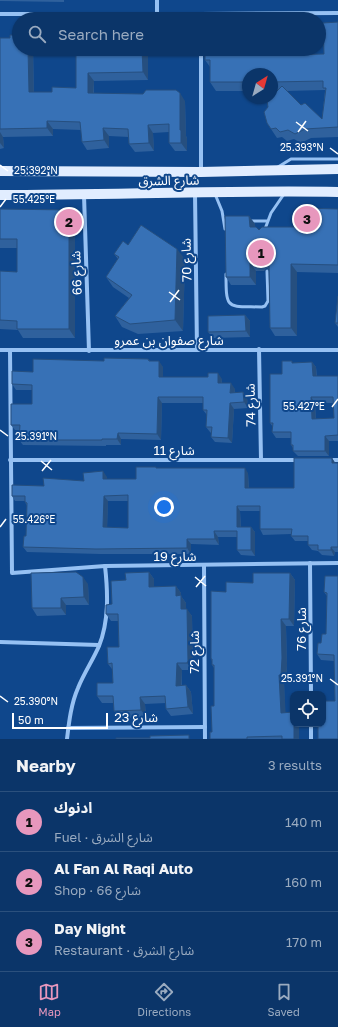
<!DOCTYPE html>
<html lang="en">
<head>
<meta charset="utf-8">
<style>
  :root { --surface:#0b3569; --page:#143d6f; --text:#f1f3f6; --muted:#9aabc0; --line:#2b507d; --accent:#e797bd }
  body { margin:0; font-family:"Golos Text","Noto Sans Arabic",sans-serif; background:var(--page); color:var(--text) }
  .controls { position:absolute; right:12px; bottom:12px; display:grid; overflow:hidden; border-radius:8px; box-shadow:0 1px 3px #0004 }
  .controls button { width:36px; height:36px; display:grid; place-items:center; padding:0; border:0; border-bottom:1px solid var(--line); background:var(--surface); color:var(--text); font:20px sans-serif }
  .compass { position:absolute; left:242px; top:68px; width:36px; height:36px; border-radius:50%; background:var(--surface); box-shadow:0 1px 3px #0004; rotate:37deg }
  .scale { position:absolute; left:12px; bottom:10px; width:96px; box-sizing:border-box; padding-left:4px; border:2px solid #fff; border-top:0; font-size:11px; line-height:14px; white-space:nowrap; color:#fff; -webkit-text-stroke:3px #0f478c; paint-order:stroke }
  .you { position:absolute; left:164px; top:507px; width:14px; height:14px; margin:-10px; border:3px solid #fff; border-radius:50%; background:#1a73e8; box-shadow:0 0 0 6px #1a73e833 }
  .badge { display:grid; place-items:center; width:26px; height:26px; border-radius:50%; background:var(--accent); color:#111; font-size:13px; font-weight:700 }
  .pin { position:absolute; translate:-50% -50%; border:2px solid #fff; box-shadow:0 1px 4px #0006 }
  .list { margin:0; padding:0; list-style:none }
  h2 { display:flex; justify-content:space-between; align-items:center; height:52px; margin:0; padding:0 16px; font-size:17px }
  h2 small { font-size:13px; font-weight:400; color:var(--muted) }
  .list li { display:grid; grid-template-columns:26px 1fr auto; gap:12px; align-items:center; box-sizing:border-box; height:60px; padding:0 16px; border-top:1px solid var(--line) }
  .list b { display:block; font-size:15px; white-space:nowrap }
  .list p { margin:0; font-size:13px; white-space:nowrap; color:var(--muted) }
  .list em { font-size:13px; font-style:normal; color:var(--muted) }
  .icon { flex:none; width:22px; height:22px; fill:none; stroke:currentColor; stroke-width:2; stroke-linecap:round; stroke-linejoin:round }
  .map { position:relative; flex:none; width:338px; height:739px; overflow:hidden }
  .search { position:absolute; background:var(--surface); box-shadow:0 1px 3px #0004; left:12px; right:12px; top:12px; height:44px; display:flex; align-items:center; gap:10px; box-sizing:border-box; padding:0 14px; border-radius:22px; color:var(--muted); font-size:15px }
  .sheet { height:232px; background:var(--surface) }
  nav { display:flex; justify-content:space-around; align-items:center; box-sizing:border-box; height:56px; border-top:1px solid var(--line); background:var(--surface); font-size:11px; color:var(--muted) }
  nav a { display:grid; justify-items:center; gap:2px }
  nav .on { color:var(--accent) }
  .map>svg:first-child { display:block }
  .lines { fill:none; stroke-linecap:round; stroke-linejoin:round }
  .service { stroke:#96c1f3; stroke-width:3 }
  .minor { stroke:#96c1f3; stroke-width:4 }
  .primary { stroke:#e1edff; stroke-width:10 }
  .wall { fill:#2f619d; fill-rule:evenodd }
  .shaded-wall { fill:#264f7f }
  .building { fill:#3771b6; stroke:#264f7f; fill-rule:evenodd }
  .ticks { fill:none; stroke:#fff; stroke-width:1.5 }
  .labels { text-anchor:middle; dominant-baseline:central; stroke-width:4; stroke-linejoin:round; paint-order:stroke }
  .street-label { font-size:13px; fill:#fff; stroke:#0f478c }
  .ticks-label { font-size:10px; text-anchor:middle; fill:#fff; stroke:#0f478c; stroke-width:4; stroke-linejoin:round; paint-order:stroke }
</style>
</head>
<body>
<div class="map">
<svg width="338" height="739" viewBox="0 0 338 739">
  <rect width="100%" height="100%" fill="#0f478c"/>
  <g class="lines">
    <g class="service">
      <path d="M278 167 291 159H338"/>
      <path d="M215 194 222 211 225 229"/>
      <path d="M250 221H267"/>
      <path d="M265 229 271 213 284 194"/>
      <path d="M226 274C226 311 227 306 262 307L265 306 268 301 267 271"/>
    </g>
    <g class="minor">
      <path d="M157 0V15"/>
      <path d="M0 14H201L338 13"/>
      <path d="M201 49V171"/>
      <path d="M195 193 197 350"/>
      <path d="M84 195 89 351"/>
      <path d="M259 349 261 460"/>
      <path d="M0 350H338"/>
      <path d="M10 350 12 573 105 566 338 563"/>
      <path d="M10 460H298"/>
      <path d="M328 460H338"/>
      <path d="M310 563 311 694"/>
      <path d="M204 566 205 739"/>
      <path d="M0 642 99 645"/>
      <path d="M311 724V739"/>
      <path d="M68 728 205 727"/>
      <path d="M67 739C69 722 71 704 78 688 84 673 93 660 99 646 109 621 108 593 105 566"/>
    </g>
    <g class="primary">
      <path d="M0 171 201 172 338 169"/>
      <path d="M0 195C113 195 225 190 338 192"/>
    </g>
  </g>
  <g class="wall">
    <path d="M0 0H64V2L0 1Z"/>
    <path d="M338 22V137L311 138 301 143 294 139 287 141 282 137 277 138 267 123 268 107 277 91H272V74H248V91H216L210 82V67L205 60V49H285V55L324 54ZM325 90V91L322 119 301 105 286 91Z"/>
    <path d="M0 38 19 49H33L34 92H52L76 88V49H148V80L94 81V93L185 101 186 136 187 138V151H175L169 143V132L153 133 154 151 135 152 129 144V137L109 136V148L87 150 82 142 81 130 53 129V136L3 137 4 148 0 149Z"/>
    <path d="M0 209 75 218V338H23L18 330 0 329V271L17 272V248H0Z"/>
    <path d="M338 209V273L297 272V336H275L270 328 269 270 267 268 264 271H256V285H231L226 277 249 216 255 224V227L259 230 297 227Z"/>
    <path d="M128 245 185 259 183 331 138 334 122 327 115 316 129 298 113 287 106 277 118 259 114 254Z"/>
    <path d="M338 296V327L335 323Z"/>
    <path d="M245 315 250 321V337L213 338 208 332Z"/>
    <path d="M148 359 150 361 163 367V377L222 379V383L235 389V393L243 392 247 398 248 408 234 409 232 443 215 442 211 437V433L210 432 206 427 207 415 203 410V403H162L161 440 121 439V445H106V446L23 445 19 440 20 430H15L11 425 32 404V390H16L12 384 33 372 104 361Z"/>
    <path d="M312 362 316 367 317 376H338V441H329V456H298L293 451V448L291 445V438H276L272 432 273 427 270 423 293 363ZM315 403H333L334 418 316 419Z"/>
    <path d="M332 458 335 463H338V552H335L334 556 322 555 318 551 312 550 308 545V541H295L291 536V534L263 535 260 529V511H240L241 527H251L255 532V556L241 555 237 550V537H218L219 545 191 544V554H100L27 552 23 547 26 536 27 506 25 502V501H15L12 496 44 486 84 481 107 477V479H136L157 468 248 473 249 488H294ZM108 501H128V528H107Z"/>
    <path d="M149 572 154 579V587L176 586 181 593V596L186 603V609L192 616 193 668 192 670H182V685H186L191 692 193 714 171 716 166 709V703L145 704 146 717 119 718 114 711V703H102L97 696 113 683 112 669 108 664 119 647 118 621H111L106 614 126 580Z"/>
    <path d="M290 573 295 580 294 626H286L287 665 286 682H284L285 713 299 729V739H210L212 732 214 706V668L212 665V661L211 659 226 592 253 583Z"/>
    <path d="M338 576V739L325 716 335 701 334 661 321 660 317 654 321 643 326 634 327 596 324 592Z"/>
    <path d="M88 584 89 605H66V615L37 616 32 608Z"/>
  </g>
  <g class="shaded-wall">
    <path d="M28 49H33L34 100 29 92Z"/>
    <path d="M142 49H148V80L143 72Z"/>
    <path d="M279 49H285V64L279 55Z"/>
    <path d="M88 73 94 81 93 101 88 93Z"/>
    <path d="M180 93 185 101 186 136 187 138V151L181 143 180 130Z"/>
    <path d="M47 121 53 129V136L47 128Z"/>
    <path d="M148 125 153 133 154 151 149 143Z"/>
    <path d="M103 128 109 136V148L104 140Z"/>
    <path d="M0 132 3 137 4 148 0 143Z"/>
    <path d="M69 210 75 218V338L69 329Z"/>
    <path d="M249 216 255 224V235L250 227Z"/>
    <path d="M177 249 185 259 183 331 175 320Z"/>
    <path d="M250 263 256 271V285L250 277Z"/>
    <path d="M291 264 297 272V336L291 328Z"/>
    <path d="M245 315 250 321V337L246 331Z"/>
    <path d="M159 361 163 367V383L159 377Z"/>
    <path d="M312 362 316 367 317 382 313 376Z"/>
    <path d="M218 373 222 379 221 389 218 383Z"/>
    <path d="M231 383 235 389 234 399 230 393Z"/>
    <path d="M243 392 247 398 248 408 244 402Z"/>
    <path d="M158 397 162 403 161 440 157 434Z"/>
    <path d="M311 397 315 403 316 424 312 419Z"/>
    <path d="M230 403 234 409 232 443 228 438Z"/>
    <path d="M118 433 121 439V445L117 439Z"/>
    <path d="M325 436 329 441V456L325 451Z"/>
    <path d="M332 458 336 464 332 463Z"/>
    <path d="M245 468 248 473 249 493 245 488Z"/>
    <path d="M103 471 107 477V484L103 479Z"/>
    <path d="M104 496 108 501 107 533 103 527Z"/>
    <path d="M237 506 240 511 241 532 237 527Z"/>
    <path d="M251 527 255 532V556L251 550Z"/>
    <path d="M214 531 218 537 219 545 215 539Z"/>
    <path d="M187 539 191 544V554L187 548Z"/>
    <path d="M331 547 335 552 334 556 331 550Z"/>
    <path d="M149 572 154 579V594L149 587Z"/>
    <path d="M290 573 295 580 294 626 289 619Z"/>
    <path d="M83 577 88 584 89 605 84 597Z"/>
    <path d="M176 586 181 593V596L186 603V616L181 609 176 596Z"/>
    <path d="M61 598 66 605V615L61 608Z"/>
    <path d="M187 609 192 616 193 668 192 670 187 663Z"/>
    <path d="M281 619 286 626 287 665 286 682 281 675Z"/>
    <path d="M177 663 182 670 181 693 176 686Z"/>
    <path d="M279 675 284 682 286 720 281 713Z"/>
    <path d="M186 685 191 692 193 714 188 707Z"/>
    <path d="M140 697 145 704 146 717 141 710Z"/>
    <rect x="294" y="724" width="5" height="15"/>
  </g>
  <g class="building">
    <path d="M338 22V127L305 129 295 134 288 130 280 132 276 128 271 129 267 123 264 112 268 107 267 101 270 98H272V96L282 86 301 105 305 103 322 119 326 88H323V81L272 82V74H248V82H210V60H205V49H279V55L324 54 323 23Z"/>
    <path d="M10 35H19V49H28L29 92H52V87L76 88V49H142L143 72 88 73V93L143 94 146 90H176L180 93V130H181V143H169V124L148 125 149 143 129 144 128 129 103 128 104 140 82 142 80 122 47 121V128L0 129V38H10Z"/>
    <path d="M298 208 338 209V265L291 264V328H270L269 263H264L262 260 258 263H250V277H226L225 216H249L250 227H256L259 230 262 227H297Z"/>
    <path d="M0 209 69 210V329H17V321L0 320V271L17 272V239H0Z"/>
    <path d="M141 225 177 249 175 320 130 324 115 316 132 295 106 277 119 257 114 254 123 241 128 245Z"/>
    <path d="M338 296V323H335Z"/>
    <path d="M245 315 246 331 208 332V316Z"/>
    <path d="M104 358 148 359 149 361H159V377H208V373H218V383H231L230 393 243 392 244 402 230 403 228 438 211 437 212 427H206L207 410H203V397H158L157 434 118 433 117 439H102V440H19L20 425H11V404H32V385L12 384V371L33 372V359L104 361Z"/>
    <path d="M282 361H292V363L312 362 313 376H338V435L325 436V451H293V445H291V432H272L273 423H270V374H282ZM311 397H333L334 418 312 419Z"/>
    <path d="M294 458H332V463H338V547H331V550H318V545H308V536H291L292 529H260V506H237V527H251V550H237V531H214L215 539H187V548L96 549 23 547 24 536H26L27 503 25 502V496H12V485L44 486 43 478 84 481 83 473 103 471V479H136V467H156V468H245V488H294ZM128 495V528L103 527 104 496Z"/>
    <path d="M76 572 83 577 84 597 61 598V608H32L31 573Z"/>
    <path d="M149 572V587L176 586V596L181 595V609H187L188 661 187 663H177L176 686 186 685 188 707 166 709 165 696 140 697 141 710 114 711 113 696H97V683H113L112 663 108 664 107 647H119L118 614H106V605L112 604 111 581 126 580 125 573Z"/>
    <path d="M253 573H290L289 619H281L282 658 281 675H279L281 713 293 712V724H294V739H282V736L247 737V739H210V732H212L211 706H214V665H212V659H211V591L226 592V582L253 583Z"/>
    <path d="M325 576H338V739H318V724H323V716H325V701H335L334 655 317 654 318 643H321L322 634H326L327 593 324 592Z"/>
    <path d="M189 735V739H116V738H150V736Z"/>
  </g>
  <path class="ticks" d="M296 122 308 131M298 132 306 121M330 148 338 154M0 165 8 171M0 207 6 199M169 292 180 300M170 302 179 290M332 407 338 399M0 430 8 436M41 461 52 470M42 471 51 460M0 527 6 519M195 577 206 586M196 587 205 576M330 679 338 685M0 696 8 702"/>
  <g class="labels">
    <g class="street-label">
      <text transform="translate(169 180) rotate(-1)">شارع الشرق</text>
      <text transform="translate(186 260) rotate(-91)">شارع 70</text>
      <text transform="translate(76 273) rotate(-92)">شارع 66</text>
      <text x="169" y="340">شارع صفوان بن عمرو</text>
      <text transform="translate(250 405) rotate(-91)">شارع 74</text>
      <text x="174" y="450">شارع 11</text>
      <text x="175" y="556">شارع 19</text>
      <text transform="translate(301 629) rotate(-90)">شارع 76</text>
      <text transform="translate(194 652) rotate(-90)">شارع 72</text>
      <text x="136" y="717">شارع 23</text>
    </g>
  </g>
  <g class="ticks-label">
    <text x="302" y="151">25.393°N</text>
    <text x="36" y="174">25.392°N</text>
    <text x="34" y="203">55.425°E</text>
    <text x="304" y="410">55.427°E</text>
    <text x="36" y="440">25.391°N</text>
    <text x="34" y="523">55.426°E</text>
    <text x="302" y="682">25.391°N</text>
    <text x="36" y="705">25.390°N</text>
  </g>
</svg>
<div class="controls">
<button><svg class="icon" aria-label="locate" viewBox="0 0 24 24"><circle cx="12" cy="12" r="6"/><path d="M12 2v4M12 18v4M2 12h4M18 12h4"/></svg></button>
</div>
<svg class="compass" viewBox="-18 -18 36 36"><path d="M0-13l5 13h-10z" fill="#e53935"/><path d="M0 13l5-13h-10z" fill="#9aabc0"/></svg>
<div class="scale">50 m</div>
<div class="you"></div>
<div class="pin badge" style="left:261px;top:253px">1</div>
<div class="pin badge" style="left:69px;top:222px">2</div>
<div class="pin badge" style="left:307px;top:219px">3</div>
<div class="search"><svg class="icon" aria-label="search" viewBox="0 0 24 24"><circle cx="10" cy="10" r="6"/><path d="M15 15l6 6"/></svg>Search here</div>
</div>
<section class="sheet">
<h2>Nearby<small>3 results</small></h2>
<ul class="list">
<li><span class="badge">1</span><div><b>ادنوك</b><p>Fuel · شارع الشرق</p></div><em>140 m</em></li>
<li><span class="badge">2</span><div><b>Al Fan Al Raqi Auto</b><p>Shop · شارع 66</p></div><em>160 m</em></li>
<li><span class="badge">3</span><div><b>Day Night</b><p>Restaurant · شارع الشرق</p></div><em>170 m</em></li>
</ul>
</section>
<nav>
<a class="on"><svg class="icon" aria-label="map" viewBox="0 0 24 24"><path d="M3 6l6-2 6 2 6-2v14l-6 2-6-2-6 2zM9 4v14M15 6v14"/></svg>Map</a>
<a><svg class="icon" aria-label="directions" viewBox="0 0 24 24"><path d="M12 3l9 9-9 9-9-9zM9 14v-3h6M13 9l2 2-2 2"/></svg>Directions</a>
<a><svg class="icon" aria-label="saved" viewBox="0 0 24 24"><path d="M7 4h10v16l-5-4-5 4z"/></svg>Saved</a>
</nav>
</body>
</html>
